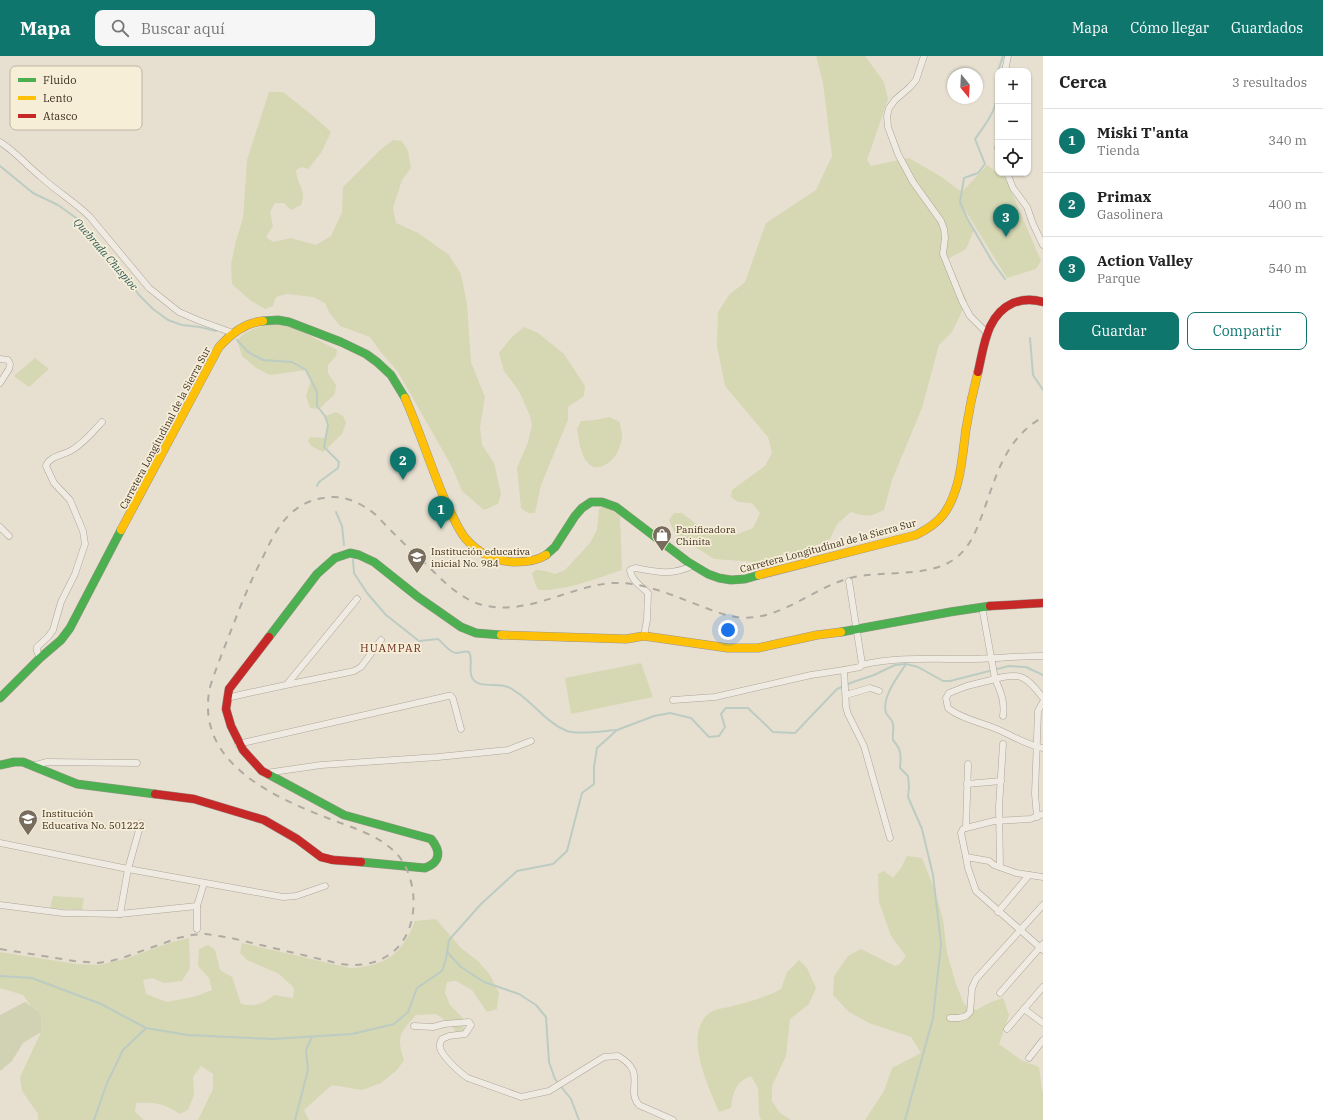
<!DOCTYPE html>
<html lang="es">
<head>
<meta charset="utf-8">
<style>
  :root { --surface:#fff; --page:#f6f6f6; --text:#222; --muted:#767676; --line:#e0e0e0; --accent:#0f766e }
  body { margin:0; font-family:"IBM Plex Serif",serif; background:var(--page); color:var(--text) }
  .controls { position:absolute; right:12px; top:12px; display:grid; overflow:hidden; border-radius:8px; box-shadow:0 1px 3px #0004 }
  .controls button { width:36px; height:36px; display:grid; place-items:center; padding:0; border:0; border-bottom:1px solid var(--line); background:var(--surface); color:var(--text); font:20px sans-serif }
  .compass { position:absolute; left:947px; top:12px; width:36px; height:36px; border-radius:50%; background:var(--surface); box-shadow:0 1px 3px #0004; rotate:162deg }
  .you { position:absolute; left:728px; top:574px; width:14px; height:14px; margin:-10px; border:3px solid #fff; border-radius:50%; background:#1a73e8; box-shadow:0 0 0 6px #1a73e833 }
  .badge { display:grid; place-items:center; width:26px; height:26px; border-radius:50%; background:var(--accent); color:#fff; font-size:13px; font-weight:700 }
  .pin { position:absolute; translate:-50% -33px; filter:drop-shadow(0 1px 2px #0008) }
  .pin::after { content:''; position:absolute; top:21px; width:14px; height:12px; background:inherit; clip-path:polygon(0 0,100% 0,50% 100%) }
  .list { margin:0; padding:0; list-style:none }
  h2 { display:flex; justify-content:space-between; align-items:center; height:52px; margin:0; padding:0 16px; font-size:17px }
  h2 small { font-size:13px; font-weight:400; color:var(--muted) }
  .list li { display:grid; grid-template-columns:26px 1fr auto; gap:12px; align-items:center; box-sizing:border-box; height:64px; padding:0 16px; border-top:1px solid var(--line) }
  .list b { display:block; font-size:15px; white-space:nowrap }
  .list p { margin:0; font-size:13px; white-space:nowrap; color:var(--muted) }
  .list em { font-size:13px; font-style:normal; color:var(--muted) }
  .actions { display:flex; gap:8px; padding:12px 16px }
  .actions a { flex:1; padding:9px 0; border:1px solid var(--accent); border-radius:8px; text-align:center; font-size:14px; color:var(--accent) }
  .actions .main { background:var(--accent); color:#fff }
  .icon { flex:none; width:22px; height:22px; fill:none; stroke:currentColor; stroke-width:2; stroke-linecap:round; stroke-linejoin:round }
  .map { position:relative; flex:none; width:1043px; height:1064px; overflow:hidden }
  header { display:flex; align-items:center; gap:24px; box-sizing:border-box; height:56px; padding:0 20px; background:var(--accent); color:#fff }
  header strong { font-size:19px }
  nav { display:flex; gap:22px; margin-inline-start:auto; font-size:14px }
  .search { width:280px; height:36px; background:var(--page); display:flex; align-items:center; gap:10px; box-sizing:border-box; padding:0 14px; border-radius:8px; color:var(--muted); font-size:15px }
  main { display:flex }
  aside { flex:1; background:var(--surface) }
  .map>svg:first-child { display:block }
  .green { fill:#d6d7b3 }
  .cemetery { fill:#d1d1b3 }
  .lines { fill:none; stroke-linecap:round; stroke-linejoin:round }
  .stream { stroke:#bcccc2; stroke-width:2 }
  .street-casing { stroke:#ada599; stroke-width:7 }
  .fast-casing { stroke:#9c958a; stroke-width:9 }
  .slow-casing { stroke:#9c958a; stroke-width:9 }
  .jam-casing { stroke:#9c958a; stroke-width:9 }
  .street { stroke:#efebe3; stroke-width:6 }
  .fast { stroke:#4caf50; stroke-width:8 }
  .slow { stroke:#ffc107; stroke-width:8 }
  .jam { stroke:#c62828; stroke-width:8 }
  .rail { stroke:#afaaa2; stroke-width:2; stroke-dasharray:7 7; stroke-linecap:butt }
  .labels { text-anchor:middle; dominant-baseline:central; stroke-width:3.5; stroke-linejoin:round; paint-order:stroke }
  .street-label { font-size:10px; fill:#3d2e20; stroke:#f7eed8 }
  .poi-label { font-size:10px; fill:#3d2e20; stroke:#f7eed8; text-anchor:start }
  .water-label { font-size:11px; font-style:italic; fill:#2f5d5a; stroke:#f7eed8 }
  .neighbourhood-label { font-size:11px; letter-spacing:1px; fill:#6b2e1e; stroke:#f7eed8 }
  .key { fill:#f7eed8; stroke:#bfb4a1; stroke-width:1 }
  .key-label { font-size:11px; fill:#3d2e20 }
</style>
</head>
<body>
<header>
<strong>Mapa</strong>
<div class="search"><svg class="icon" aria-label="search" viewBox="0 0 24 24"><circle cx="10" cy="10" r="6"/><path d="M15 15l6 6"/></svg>Buscar aquí</div>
<nav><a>Mapa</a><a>Cómo llegar</a><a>Guardados</a></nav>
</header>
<main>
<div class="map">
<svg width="1043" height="1064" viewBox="0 0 1043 1064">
  <rect width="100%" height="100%" fill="#e7e0d1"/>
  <g class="green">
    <path d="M816 0H865L884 26 888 43 867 104 871 110 909 102 940 120 962 136 987 109 1006 123 1041 205 1036 213 1007 222 962 149 967 162 974 174 966 193 948 203 967 245 952 276 939 289 922 352 892 424 884 454C869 461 867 461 851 456L837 468 830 483 811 492 756 506 714 503 675 478 669 464 674 457H682L708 477 738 478 753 472 760 457 752 447 738 446 731 441 732 434 765 410 772 397 768 381 725 330 717 290 718 256 729 239 745 226 766 167 816 134 832 100 823 27Z"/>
    <path d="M269 36H283L312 59 331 76 321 97 308 113 302 111 296 114C297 130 307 131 301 149L291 154 284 147H275L270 156 273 170 266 181 273 186 291 182 316 189 331 180 342 156 343 131 380 94 393 84 402 85 408 95 411 112 402 124 393 152 396 167 418 177 449 199 461 218 467 248 471 306 485 341 480 371 482 389 494 407 501 438 498 448 484 454 462 435 452 411 398 316 380 295 370 281 340 270 329 256 325 247 313 241 287 238 276 241 273 250 265 253 251 245 232 228 231 208 236 185 243 162 247 104Z"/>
    <path d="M284 268 307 278 337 294 336 300 328 309V317L336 329 335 338 319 353 310 352 306 340 311 325 306 314 270 319 256 312 242 300 237 284C250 270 266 269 284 268Z"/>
    <path d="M524 271 538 277 564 298 585 330 584 340 568 351V364L541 429 535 457H528L521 452 517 412 528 386 532 369 530 360 519 335 504 315 499 297 511 282Z"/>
    <path d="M35 302 49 313 29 331 14 320Z"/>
    <path d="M336 356 343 360 346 367 342 378 323 396 311 390 308 385 310 381 325 382 328 369 325 360Z"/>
    <path d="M609 361 620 366C620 371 623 377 622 382 621 387 619 393 617 397 612 406 598 417 589 408 580 400 579 384 577 373L581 365 595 364Z"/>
    <path d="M605 448 620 460 622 514C597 522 566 535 539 534L536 530 532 517 536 514 546 515 555 518 565 514 590 487 597 474 599 453Z"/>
    <path d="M641 607 653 641 571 658 565 622Z"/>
    <path d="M907 800 922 802 934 832 943 863 947 897 956 928 964 948 976 954 991 946 1003 942 1009 959 999 988 1021 1004 1039 1011 1042 1034 1043 1036V1064H865L884 1035 892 1012 921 997 911 981 869 967 849 956 833 939 834 920 848 900 861 893 895 910 900 908 906 900 891 880 879 846 878 818 884 815 893 822 901 812Z"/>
    <path d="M53 840 84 842 82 854 50 852Z"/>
    <path d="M436 863 461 892 478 905 490 919 499 937 497 953 487 956 472 934 456 925 447 926 445 937 450 949 463 962 464 976 457 977 449 967 436 958 416 959C400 977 396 980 404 1004L397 1014 381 1027 362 1034 332 1029 304 1054 309 1064H198L213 1033V1018L201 1010 193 1021 194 1039 188 1054 180 1058C163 1047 155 1046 136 1047L135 1056 144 1064H38V1058L22 1035 20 1021 41 976 42 963 37 954 31 950 23 939 0 932V896L76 908 98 909 125 903 169 887 189 882 190 912 182 925 164 927 152 922 143 924 146 938 167 946 197 940 212 934 209 922 198 910 199 893 208 889 215 894 220 914 232 921 241 948C255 951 263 948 274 939L293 942 294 932 279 918 247 904 240 897 242 887 350 912C385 911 403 897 415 865Z"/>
    <path d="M799 904 807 912 816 932 809 948 790 963 786 1000 772 1030V1045L780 1057 791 1064H761L759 1059 758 1032 751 1020C735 1026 733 1037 731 1052L719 1056C709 1031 681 976 711 956 716 953 724 952 729 951 747 946 765 942 781 933L787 916Z"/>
  </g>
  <path class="cemetery" d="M25 946C41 957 43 956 41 976L23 987 12 1005 0 1015V959Z"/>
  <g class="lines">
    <g class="stream">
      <path d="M998 15 1003 0"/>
      <path d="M998 16C995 27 999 32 997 41 995 57 984 70 975 83L985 108 978 117 964 122 960 146 967 162 992 205 1005 223"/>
      <path d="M0 110 33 137 58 149 79 164 128 223 139 239 153 253 168 264 182 269 200 271 216 275"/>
      <path d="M1030 282 1033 319 1043 334"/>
      <path d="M237 284 248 296 263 304 292 306 306 314 317 336V350L325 360 328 369 324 391 339 406 338 412 319 426 317 430"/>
      <path d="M336 456 342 470 344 489"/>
      <path d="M353 504 354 517 367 537 386 559 419 585 438 583C443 587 450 597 456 597 462 597 464 594 469 596 474 605 467 615 473 623 480 633 497 626 508 631 531 642 544 666 567 675 579 679 603 675 616 674"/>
      <path d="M447 896 461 911 484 926 519 938 536 949 546 961 549 1006 555 1023 571 1043 579 1064"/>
      <path d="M0 920 32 922 101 948 146 972 188 979 272 983 352 978 394 968 408 956 417 932 442 915 446 903 449 884 481 848 517 815 553 808 567 795 582 737 594 728V711L597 692 617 674 654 660 670 657 691 662 709 681 719 680 725 671 721 658 726 652H748L773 676 795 677 837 633 853 626 874 619 895 609 906 608 918 611 943 625H950L1009 610 1026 611 1043 619"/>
      <path d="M94 1064 107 1027 123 994 145 973"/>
      <path d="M295 1064 308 1014 306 994 312 981"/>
      <path d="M905 1064 933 962 941 888 933 819 922 773 908 741 909 731 908 720 900 712C901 698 902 695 893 684 892 678 895 671 892 665 890 662 888 660 886 657 881 642 898 620 906 608"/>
    </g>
    <g class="street-casing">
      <g id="street">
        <path d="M924 0 916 24 910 31 895 44 889 52 887 60 888 71 898 98 913 126 941 165 944 173 945 182 943 198 962 245 970 260 988 278"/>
        <path d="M1005 15 1008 0"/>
        <path d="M0 86C15 95 26 109 40 120 56 135 75 146 90 161L149 232 179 256 200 265 233 277"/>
        <path d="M998 91V92"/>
        <path d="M1007 117 1013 132 1027 151 1033 168 1043 189"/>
        <path d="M0 303 8 304 10 308 9 313 0 327"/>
        <path d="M0 471 9 480"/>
        <path d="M849 525 862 608 860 611 844 614 846 651 848 658 864 690 890 782"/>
        <path d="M982 551 995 623 967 630 949 637 946 642 948 652C960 662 979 666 994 672 1010 678 1026 689 1043 692"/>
        <path d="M644 580 647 564 648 537C641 530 631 524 630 514L635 512C658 516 669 520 692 510"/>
        <path d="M40 602 37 595V591L48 581 53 574 61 546 75 518 85 488 83 475 70 444 54 427 46 410C49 400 64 399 72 394 84 387 93 376 102 366"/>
        <path d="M861 609C896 601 931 603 966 603 992 603 1017 600 1043 600"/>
        <path d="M288 627 357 543"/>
        <path d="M846 639 870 632 879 635"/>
        <path d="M227 642C269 632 311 624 354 615L361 611 381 584"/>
        <path d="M673 644 715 641 811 619 844 614"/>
        <path d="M1003 660C1005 646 1001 636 995 623 1021 615 1028 622 1043 642"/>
        <path d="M238 688 448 640H451L453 643 461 673"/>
        <path d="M32 710 47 706 137 707"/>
        <path d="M266 717 321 709 438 701 508 694 531 685"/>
        <path d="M967 728 1001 725"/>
        <path d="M1043 758 1030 763 994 765 966 772 963 773 961 777 966 801 989 805 994 809 1016 817 1043 821"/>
        <path d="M1037 761 1035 738 1038 655 1043 646"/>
        <path d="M966 772 968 708"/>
        <path d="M0 787 128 813 283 841 296 840 325 830"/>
        <path d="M966 801 968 812 976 835 1043 894"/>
        <path d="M1000 811 999 751 1003 688"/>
        <path d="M0 849 63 857 120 858 197 850"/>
        <path d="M998 856 1029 819"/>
        <path d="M120 858 128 813 141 767"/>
        <path d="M197 873V850L204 827"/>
        <path d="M1043 931 1024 953 1043 967"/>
        <path d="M1000 937 1043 888"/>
        <path d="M950 962H959L966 960 970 956 972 932 976 923 1043 849"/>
        <path d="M414 970 433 971 444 968 469 966 471 969 465 978 449 980 442 983C440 986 439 988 440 992 442 1000 460 1017 468 1022L521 1041 549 1035 604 1001 618 1000C648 1017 625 1033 639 1049L673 1064"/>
        <path d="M1007 973 1024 953"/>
        <path d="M1029 1002 1043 984"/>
      </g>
    </g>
    <g class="fast-casing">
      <g id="fast">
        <path d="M263 265 278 264 289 266 341 286 366 298 377 306 391 319 405 342"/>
        <path d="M546 499 555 491 575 460 582 452 591 446H602L616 451 688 506 708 518 719 522 731 524 745 523 759 519"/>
        <path d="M841 576 950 556 990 550"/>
        <path d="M269 581 317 518 335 502 350 497 359 499 374 506 418 541 461 571 476 577 501 579"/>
        <path d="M0 642 40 602 61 584 70 572 121 474"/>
        <path d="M0 709 14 706H23L77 728 155 738"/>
        <path d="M268 718 344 759 431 783C441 795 441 806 425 812L361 806"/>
      </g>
    </g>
    <g class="slow-casing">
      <g id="slow">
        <path d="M405 342C421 378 432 415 448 451 454 462 458 474 466 483 479 498 495 505 514 506 526 506 537 505 546 499"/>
        <path d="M121 474 219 291C231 278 244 267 263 265"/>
        <path d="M759 519 916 479C926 474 936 468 943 459 961 435 962 401 966 373 969 354 973 335 978 316"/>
        <path d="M501 579 626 583 644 580 728 592H758L817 579 841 576"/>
      </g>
    </g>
    <g class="jam-casing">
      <g id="jam">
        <path d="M978 316C984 291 986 259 1013 247 1023 243 1033 243 1043 246"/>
        <path d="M990 550 1043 547"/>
        <path d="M268 718 262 715 243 694 231 670 226 653 229 633 269 581"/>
        <path d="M155 738 194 743 264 764 297 783 321 801 333 804 361 806"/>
      </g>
    </g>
    <use href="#street" class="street"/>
    <use href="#fast" class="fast"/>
    <use href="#slow" class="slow"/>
    <use href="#jam" class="jam"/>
    <path class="rail" d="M0 893 74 905 98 907 111 905 125 901 178 882 192 879 206 878 231 882 341 908C389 915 418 883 413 836 411 822 406 808 397 798 379 779 353 772 330 763 273 741 194 706 210 631 218 606 228 583 237 559 245 539 253 520 263 501 276 473 290 447 323 442 343 438 360 446 376 459 391 475 406 490 422 504 439 521 456 540 479 548 525 562 568 530 613 527 646 526 676 541 706 552 717 556 727 560 737 561 778 567 812 532 850 522 881 514 927 522 953 504 968 494 975 478 981 462 996 422 1003 384 1043 361"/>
  </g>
  <defs>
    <g id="shop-pin" transform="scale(1)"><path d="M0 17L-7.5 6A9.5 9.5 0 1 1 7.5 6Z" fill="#786c5e" stroke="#f7eed8"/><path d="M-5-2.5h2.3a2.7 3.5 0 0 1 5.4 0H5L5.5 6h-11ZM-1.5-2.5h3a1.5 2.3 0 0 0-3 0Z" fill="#fff"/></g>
    <g id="school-pin" transform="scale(1)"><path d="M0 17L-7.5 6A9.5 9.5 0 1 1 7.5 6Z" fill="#786c5e" stroke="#f7eed8"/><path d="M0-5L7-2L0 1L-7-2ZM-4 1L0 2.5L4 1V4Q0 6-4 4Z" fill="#fff"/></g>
  </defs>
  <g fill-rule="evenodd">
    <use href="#shop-pin" x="662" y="479"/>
    <use href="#school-pin" x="417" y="501"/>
    <use href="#school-pin" x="28" y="763"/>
  </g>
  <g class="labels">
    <g class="street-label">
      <text transform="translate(165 372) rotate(-62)">Carretera Longitudinal de la Sierra Sur</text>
      <text transform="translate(828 490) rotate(-15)">Carretera Longitudinal de la Sierra Sur</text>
    </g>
    <g class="poi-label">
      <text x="676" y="473">Panificadora<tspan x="676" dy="12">Chinita</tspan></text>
      <text x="431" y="495">Institución educativa<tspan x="431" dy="12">inicial No. 984</tspan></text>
      <text x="42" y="757">Institución<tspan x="42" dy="12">Educativa No. 501222</tspan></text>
    </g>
    <g class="water-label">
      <text transform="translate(106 198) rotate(49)">Quebrada Chuspioc</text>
    </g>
    <g class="neighbourhood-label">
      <text x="391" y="592">HUAMPAR</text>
    </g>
  </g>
  <rect x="10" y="10" width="132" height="64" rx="6" class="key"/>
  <rect x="18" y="22" width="18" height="4" fill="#4caf50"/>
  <rect x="18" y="40" width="18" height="4" fill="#ffc107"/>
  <rect x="18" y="58" width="18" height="4" fill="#c62828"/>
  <g class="key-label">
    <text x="43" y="28">Fluido</text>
    <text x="43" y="46">Lento</text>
    <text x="43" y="64">Atasco</text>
  </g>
</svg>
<div class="controls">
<button>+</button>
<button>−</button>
<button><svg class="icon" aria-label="locate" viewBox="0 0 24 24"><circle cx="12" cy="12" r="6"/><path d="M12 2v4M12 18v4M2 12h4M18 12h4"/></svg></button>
</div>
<svg class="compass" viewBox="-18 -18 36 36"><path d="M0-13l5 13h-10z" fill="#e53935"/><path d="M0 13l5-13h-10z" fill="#767676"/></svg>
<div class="you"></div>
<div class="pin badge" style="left:441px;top:473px">1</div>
<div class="pin badge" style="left:403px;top:424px">2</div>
<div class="pin badge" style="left:1006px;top:181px">3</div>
</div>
<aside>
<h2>Cerca<small>3 resultados</small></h2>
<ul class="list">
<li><span class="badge">1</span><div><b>Miski T'anta</b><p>Tienda</p></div><em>340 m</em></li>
<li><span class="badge">2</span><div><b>Primax</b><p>Gasolinera</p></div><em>400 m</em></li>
<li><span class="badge">3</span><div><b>Action Valley</b><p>Parque</p></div><em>540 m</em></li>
</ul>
<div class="actions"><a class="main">Guardar</a><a>Compartir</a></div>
</aside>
</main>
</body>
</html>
